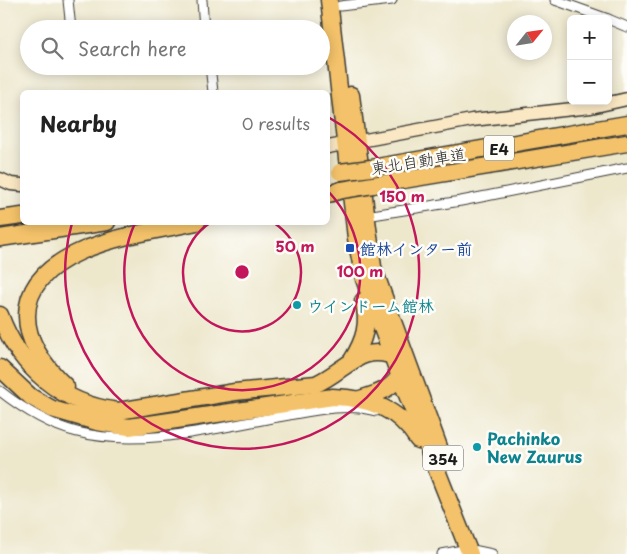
<!DOCTYPE html>
<html lang="en">
<head>
<meta charset="utf-8">
<style>
  :root { --surface:#fff; --page:#f2f2f2; --text:#222; --muted:#767676; --line:#e0e0e0 }
  body { margin:0; font-family:"Playpen Sans","Klee One",sans-serif; background:var(--page); color:var(--text) }
  .controls { position:absolute; right:15px; top:15px; display:grid; overflow:hidden; border-radius:8px; box-shadow:0 2px 12px #0003 }
  .controls button { width:45px; height:45px; display:grid; place-items:center; padding:0; border:0; border-bottom:1px solid var(--line); background:var(--surface); color:var(--text); font:25px sans-serif }
  .compass { position:absolute; left:507px; top:15px; width:45px; height:45px; border-radius:50%; background:var(--surface); box-shadow:0 2px 12px #0003; rotate:60deg }
  .list { margin:0; padding:0; list-style:none }
  h2 { display:flex; justify-content:space-between; align-items:center; height:65px; margin:0; padding:0 20px; font-size:21px }
  h2 small { font-size:16px; font-weight:400; color:var(--muted) }
  .icon { flex:none; width:28px; height:28px; fill:none; stroke:currentColor; stroke-width:2; stroke-linecap:round; stroke-linejoin:round }
  .map { position:relative; flex:none; width:627px; height:554px; overflow:hidden }
  .search { position:absolute; background:var(--surface); box-shadow:0 2px 12px #0003; left:20px; top:20px; width:310px; height:55px; display:flex; align-items:center; gap:12px; box-sizing:border-box; padding:0 18px; border-radius:28px; color:var(--muted); font-size:19px }
  .panel { position:absolute; background:var(--surface); box-shadow:0 2px 12px #0003; left:20px; top:90px; width:310px; height:135px; border-radius:8px }
  .map>svg:first-child { display:block }
  .lines { fill:none; stroke-linecap:round; stroke-linejoin:round }
  .street-casing { stroke:#3b3a36; stroke-width:11 }
  .secondary-casing { stroke:#3b3a36; stroke-width:15 }
  .highway-casing { stroke:#3b3a36; stroke-width:19 }
  .street { stroke:#fff; stroke-width:9 }
  .secondary { stroke:#fae7c3; stroke-width:12 }
  .highway { stroke:#f3c26a; stroke-width:16 }
  .highway-bridge-casing { stroke:#3b3a36; stroke-width:19; stroke-linecap:butt }
  .highway-bridge { stroke:#f3c26a; stroke-width:16 }
  .ring { fill:none; stroke:#c2185b; stroke-width:2.5 }
  .transit-dot { fill:#1a4fb4; stroke:#fdfcf7; stroke-width:2 }
  .culture-dot { fill:#0f9aa8; stroke:#fdfcf7; stroke-width:2 }
  .labels { text-anchor:middle; dominant-baseline:central; stroke-width:5; stroke-linejoin:round; paint-order:stroke }
  .shield { fill:#fdfcf7; stroke:#605f5e; stroke-width:1 }
  .shield-label { font-size:15px; font-weight:bold; fill:#1c1c1c }
  .street-label { font-size:16px; fill:#1c1c1c; stroke:#fdfcf7 }
  .transit-label { font-size:16px; font-weight:bold; fill:#164399; stroke:#fdfcf7; text-anchor:start }
  .culture-label { font-size:16px; font-weight:bold; fill:#0d838f; stroke:#fdfcf7; text-anchor:start }
  .centre { fill:#c2185b; stroke:#fdfcf7; stroke-width:2.5 }
  .ring-label { font-size:15px; text-anchor:middle; font-weight:bold; fill:#c2185b; stroke:#fdfcf7; stroke-width:5; stroke-linejoin:round; paint-order:stroke }
</style>
</head>
<body>
<div class="map">
<svg width="627" height="554" viewBox="0 0 627 554">
  <rect width="100%" height="100%" fill="#fdfcf7"/>
  <filter id="ink" filterUnits="userSpaceOnUse"><feTurbulence type="fractalNoise" baseFrequency=".02" numOctaves="2"/><feDisplacementMap in="SourceGraphic" scale="10" xChannelSelector="R" yChannelSelector="G"/><feConvolveMatrix kernelMatrix="1 2 1 2 8 2 1 2 1" color-interpolation-filters="sRGB"/></filter>
  <filter id="wash" filterUnits="userSpaceOnUse"><feTurbulence type="fractalNoise" baseFrequency=".0096" numOctaves="4" result="noise"/><feDisplacementMap in="SourceGraphic" scale="20" xChannelSelector="R" yChannelSelector="G"/><feGaussianBlur stdDeviation="1.12" result="paint"/><feColorMatrix in="noise" values="0 0 0 0 0 0 0 0 0 0 0 0 0 0 0 0 0 1.4 0 .05"/><feComposite in="paint" operator="in"/></filter>
  <g filter="url(#wash)">
    <rect width="100%" height="100%" fill="#ede7cc"/>
  </g>
  <g filter="url(#ink)">
    <g class="lines">
      <g class="street-casing">
        <g id="street">
          <path d="M68 0 71 29"/>
          <path d="M202 0 204 29"/>
          <path d="M555 0 608 19"/>
          <path d="M340 6 392 0"/>
          <path d="M608 19 627 27"/>
          <path d="M210 66 213 92"/>
          <path d="M366 216 461 201 627 168"/>
          <path d="M0 391C23 409 49 425 77 432 142 449 224 426 289 415 316 410 349 403 376 411"/>
          <path d="M442 554 468 549 492 554"/>
        </g>
      </g>
      <g class="secondary-casing">
        <g id="secondary">
          <path d="M328 147 472 120 591 107 627 99"/>
          <path d="M0 179 11 184 22 185"/>
        </g>
      </g>
      <g class="highway-casing">
        <g id="highway">
          <path d="M329 0 356 238 364 279 400 377 470 554"/>
          <path d="M351 95 373 267 439 447"/>
          <path d="M371 168 627 124"/>
          <path d="M373 185 627 143"/>
          <path d="M328 194 342 190"/>
          <path d="M0 219 22 216"/>
          <path d="M0 238 107 222"/>
          <path d="M0 315C19 368 62 404 118 411L235 392 316 384C348 370 361 340 400 359"/>
          <path d="M352 360C364 341 370 323 363 301"/>
          <path d="M0 368 31 397 52 409 97 422 129 427 333 397C369 398 398 408 418 440"/>
          <path d="M66 387C46 368 27 344 27 316 27 245 146 233 197 222"/>
          <path d="M360 399C379 393 394 389 403 370"/>
        </g>
      </g>
      <use href="#street" class="street"/>
      <use href="#secondary" class="secondary"/>
      <use href="#highway" class="highway"/>
      <g class="highway-bridge-casing">
        <g id="highway-bridge">
          <path d="M340 172 371 168"/>
          <path d="M342 190 373 185"/>
        </g>
      </g>
      <use href="#highway-bridge" class="highway-bridge"/>
    </g>
  </g>
  <g class="ring">
    <path d="M274 223A59 59 0 1 1 210 223"/>
    <path d="M328 191A118 118 0 1 1 135 223"/>
    <path d="M328 117A177 177 0 1 1 72 223"/>
  </g>
  <rect class="transit-dot" x="345" y="243" width="10" height="10" rx="2.5"/>
  <g class="culture-dot">
    <circle cx="297" cy="305" r="5"/>
    <circle cx="477" cy="447" r="5"/>
  </g>
  <g class="labels">
    <g class="shield">
      <rect x="484" y="135.5" width="30" height="25" rx="4"/>
      <rect x="423" y="445.5" width="40" height="25" rx="4"/>
    </g>
    <g class="shield-label">
      <text x="499" y="148">E4</text>
      <text x="443" y="458">354</text>
    </g>
    <g class="street-label">
      <text transform="translate(418 160) rotate(-9)">東北自動車道</text>
    </g>
    <g class="transit-label">
      <text x="360" y="248">館林インター前</text>
    </g>
    <g class="culture-label">
      <text x="307" y="305">ウインドーム館林</text>
      <text x="487" y="438">Pachinko<tspan x="487" dy="18">New Zaurus</tspan></text>
    </g>
  </g>
  <circle cx="242" cy="272" r="8" class="centre"/>
  <g class="ring-label">
    <text x="402" y="202">150 m</text>
    <text x="295" y="252">50 m</text>
    <text x="360" y="277">100 m</text>
  </g>
</svg>
<div class="controls">
<button>+</button>
<button>−</button>
</div>
<svg class="compass" viewBox="-18 -18 36 36"><path d="M0-13l5 13h-10z" fill="#e53935"/><path d="M0 13l5-13h-10z" fill="#767676"/></svg>
<div class="search"><svg class="icon" aria-label="search" viewBox="0 0 24 24"><circle cx="10" cy="10" r="6"/><path d="M15 15l6 6"/></svg>Search here</div>
<section class="panel">
<h2>Nearby<small>0 results</small></h2>
<ul class="list">
</ul>
</section>
</div>
</body>
</html>
